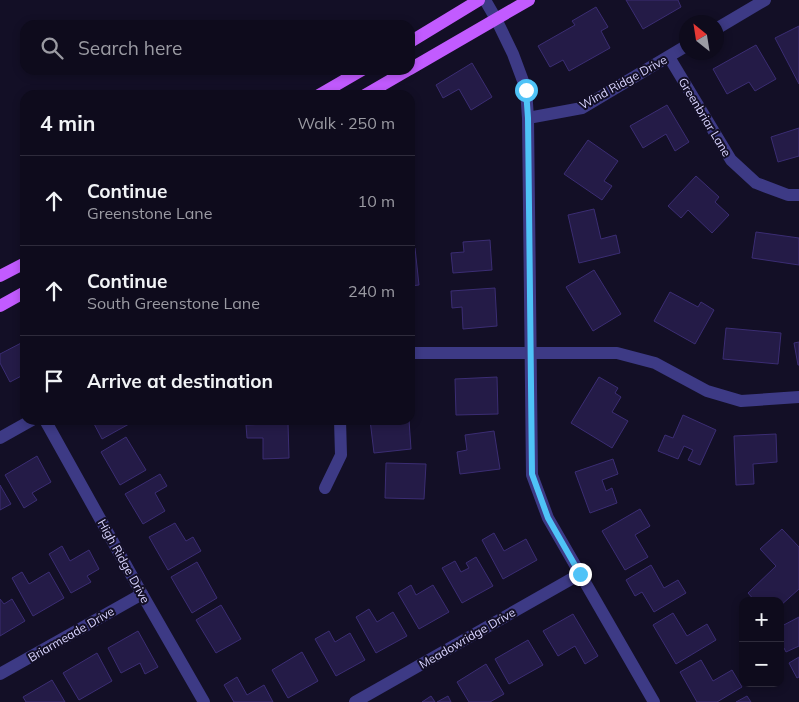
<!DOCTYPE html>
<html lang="en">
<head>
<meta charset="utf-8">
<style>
  :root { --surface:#0e0b1c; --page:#1c1929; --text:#f1f3f6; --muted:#9b9ba3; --line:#2e2b3b }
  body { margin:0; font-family:Mulish,sans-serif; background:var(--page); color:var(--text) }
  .controls { position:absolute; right:15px; bottom:15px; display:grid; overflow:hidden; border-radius:10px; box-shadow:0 2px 8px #0003 }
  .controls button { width:45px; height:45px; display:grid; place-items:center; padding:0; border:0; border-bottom:1px solid var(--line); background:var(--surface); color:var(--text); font:25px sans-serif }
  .compass { position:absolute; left:679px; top:15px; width:45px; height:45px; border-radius:50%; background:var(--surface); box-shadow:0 2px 8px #0003; rotate:330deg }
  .stop { position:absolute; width:15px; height:15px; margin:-11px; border:4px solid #4fc3f7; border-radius:50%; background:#fff }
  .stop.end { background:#4fc3f7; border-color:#fff; box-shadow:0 1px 5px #0008 }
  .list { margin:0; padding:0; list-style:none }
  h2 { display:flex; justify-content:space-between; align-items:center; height:65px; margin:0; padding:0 20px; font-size:21px }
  h2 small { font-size:16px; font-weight:400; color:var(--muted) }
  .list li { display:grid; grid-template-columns:32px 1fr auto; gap:15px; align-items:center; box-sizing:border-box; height:90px; padding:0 20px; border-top:1px solid var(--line) }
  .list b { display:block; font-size:19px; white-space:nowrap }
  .list p { margin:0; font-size:16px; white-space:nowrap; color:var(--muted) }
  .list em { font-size:16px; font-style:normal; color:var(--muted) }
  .icon { flex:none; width:28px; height:28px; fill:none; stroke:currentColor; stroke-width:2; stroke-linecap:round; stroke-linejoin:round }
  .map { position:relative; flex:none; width:799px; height:702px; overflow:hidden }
  .search { position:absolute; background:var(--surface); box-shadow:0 2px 8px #0003; left:20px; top:20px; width:395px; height:55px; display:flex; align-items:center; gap:12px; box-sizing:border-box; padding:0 18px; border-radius:15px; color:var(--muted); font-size:19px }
  .panel { position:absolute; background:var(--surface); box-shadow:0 2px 8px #0003; left:20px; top:90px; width:395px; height:335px; border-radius:15px }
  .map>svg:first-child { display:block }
  .building { fill:#241b47; stroke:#3b2d73 }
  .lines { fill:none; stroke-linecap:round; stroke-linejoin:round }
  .minor { stroke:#3d3a85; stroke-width:12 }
  .major { stroke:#c25bff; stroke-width:12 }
  .route { stroke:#4fc3f7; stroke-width:6 }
  .labels { text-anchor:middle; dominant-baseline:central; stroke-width:4; stroke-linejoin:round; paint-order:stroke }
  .street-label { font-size:12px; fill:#d9d4ff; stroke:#130f26 }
</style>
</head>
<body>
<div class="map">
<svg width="799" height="702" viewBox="0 0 799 702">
  <rect width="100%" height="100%" fill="#130f26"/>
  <g class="building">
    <path d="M626 0H678L681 7 643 29Z"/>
    <path d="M596 7 608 27 601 31 610 48 569 71 563 60 550 67 538 46 575 25 572 21Z"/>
    <path d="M799 26V84L775 38Z"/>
    <path d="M756 45 776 79 755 91 749 82 727 94 713 69Z"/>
    <path d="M472 63 492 97 471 110 459 89 443 98 436 85Z"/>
    <path d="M667 105 689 142 675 151 666 134 643 148 630 126Z"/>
    <path d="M799 128V156L778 162 771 137Z"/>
    <path d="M588 140 618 161 604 181 612 186 602 200 564 174Z"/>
    <path d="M696 176 719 197 715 202 729 215 712 233 688 210 681 218 668 206Z"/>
    <path d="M594 209 601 239 616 235 620 253 579 263 568 215Z"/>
    <path d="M756 232 799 238V265L752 258Z"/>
    <path d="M490 240 492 270 453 273 451 253 464 252 463 242Z"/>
    <path d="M415 248 419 285 410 286V249Z"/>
    <path d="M594 270 621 314 593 331 566 287Z"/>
    <path d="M495 288 497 326 463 329 462 307 452 308 451 291Z"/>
    <path d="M670 292 698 307 701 302 714 310 695 344 654 321Z"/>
    <path d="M726 328 781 333 778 364 723 359Z"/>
    <path d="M25 341V374L10 382 0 363V354Z"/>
    <path d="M799 342V365H798L794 343Z"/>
    <path d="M497 377 498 414 456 415 455 379Z"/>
    <path d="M599 377 618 388 615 393 621 397 612 412 628 421 612 448 571 423Z"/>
    <path d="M683 415 716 430 700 465 688 460 693 450 684 446 678 459 658 451 665 435 673 438Z"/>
    <path d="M92 420H126L129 424 102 439Z"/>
    <path d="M370 420H409L411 449 374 453Z"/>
    <path d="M288 423 289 458 263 459V438H247L246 425Z"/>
    <path d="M494 431 500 469 460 474 457 452 467 450 465 435Z"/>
    <path d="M776 434 777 462 753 464 754 484 736 485 734 436Z"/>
    <path d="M126 437 146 470 120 485 101 452Z"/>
    <path d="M37 456 51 482 32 493 37 500 24 508 5 475Z"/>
    <path d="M613 459 618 474 602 480 606 491 612 488 617 503 590 513 575 472Z"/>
    <path d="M386 463 426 464 424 499 385 498Z"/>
    <path d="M160 474 167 486 155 493 165 511 143 524 125 494Z"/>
    <path d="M0 485 11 504 0 510Z"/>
    <path d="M640 509 650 526 635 535 648 557 625 570 602 531Z"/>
    <path d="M175 523 186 541 193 537 201 551 168 570 149 537Z"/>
    <path d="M782 529 799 547V589L780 606V601H755L748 593 776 566 760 549Z"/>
    <path d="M494 533 504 551 526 539 537 560 503 579 482 540Z"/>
    <path d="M62 546 70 561 89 550 99 569 87 576 91 582 71 593 49 554Z"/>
    <path d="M476 557 493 586 462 603 442 568 455 561 461 572 469 568 466 563Z"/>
    <path d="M197 562 217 598 192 613 171 577Z"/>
    <path d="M651 565 664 588 678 580 686 593 654 612 642 592 635 596 626 580Z"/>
    <path d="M22 572 29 584 49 572 64 598 33 616 12 578Z"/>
    <path d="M411 585 416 595 433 585 449 612 419 629 398 593Z"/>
    <path d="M0 599 4 604 12 599 25 621 0 636Z"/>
    <path d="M221 605 241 639 216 653 196 620Z"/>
    <path d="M369 609 377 622 393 612 407 636 376 653 356 617Z"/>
    <path d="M673 613 687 636 707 624 716 640 676 664 653 625Z"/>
    <path d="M573 614 598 656 585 664 575 646 558 656 543 631Z"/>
    <path d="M799 617V646L786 652 784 648 780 649V627Z"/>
    <path d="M138 631 158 667 145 674 140 663 121 673 108 648Z"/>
    <path d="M329 631 335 642 350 633 365 660 336 676 315 639Z"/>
    <path d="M528 640 543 665 509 684 495 659Z"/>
    <path d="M302 652 318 681 288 698 272 670Z"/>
    <path d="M97 653 112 681 79 700 63 673Z"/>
    <path d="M799 657V677L797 678 789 663Z"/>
    <path d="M701 660 713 681 732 670 742 687 717 702H697L680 672Z"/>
    <path d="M486 664 504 694 490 702H469L457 682Z"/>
    <path d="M237 677 247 695 264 685 273 702H234L224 685Z"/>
    <path d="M52 680 65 702H26L23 697Z"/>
    <path d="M431 696 435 702H422Z"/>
    <path d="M448 696 451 702H437Z"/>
    <path d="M747 696 751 702H736Z"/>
  </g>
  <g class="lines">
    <g class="minor">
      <path d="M485 0 496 19 513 54 526 89 528 118 532 475 548 518 654 702"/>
      <path d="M716 29 765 0"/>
      <path d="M669 57 731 160 756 183 788 195H799"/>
      <path d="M528 118 582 108 686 46"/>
      <path d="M410 353H617L655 363 707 391 741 401 799 397"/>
      <path d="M45 420 142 594 204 702"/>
      <path d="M0 438 32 420"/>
      <path d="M325 488 341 455 340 420"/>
      <path d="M0 674 142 594"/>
      <path d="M355 702 580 574"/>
    </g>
    <g class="major">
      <path d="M410 42 479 0"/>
      <path d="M410 69 529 0"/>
      <path d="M319 95 362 70"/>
      <path d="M365 95 408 70"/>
      <path d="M0 276 25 263"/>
      <path d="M0 306 25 292"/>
    </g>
  </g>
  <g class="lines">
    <path class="route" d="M526 90 528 118 532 474 548 518 580 574"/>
  </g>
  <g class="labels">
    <g class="street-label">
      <text transform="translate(623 82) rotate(-29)">Wind Ridge Drive</text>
      <text transform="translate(705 117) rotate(59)">Greenbriar Lane</text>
      <text transform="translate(124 561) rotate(61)">High Ridge Drive</text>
      <text transform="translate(71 634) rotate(-30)">Briarmeade Drive</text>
      <text transform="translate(467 638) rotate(-30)">Meadowridge Drive</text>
    </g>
  </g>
</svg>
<div class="controls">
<button>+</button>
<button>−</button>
</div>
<svg class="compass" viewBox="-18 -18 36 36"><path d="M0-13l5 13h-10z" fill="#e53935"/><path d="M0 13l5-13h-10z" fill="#9b9ba3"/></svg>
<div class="stop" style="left:526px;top:90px"></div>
<div class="stop end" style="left:580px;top:574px"></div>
<div class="search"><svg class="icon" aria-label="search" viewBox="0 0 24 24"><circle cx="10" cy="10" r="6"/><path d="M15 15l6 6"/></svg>Search here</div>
<section class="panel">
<h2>4 min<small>Walk · 250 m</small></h2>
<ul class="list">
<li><svg class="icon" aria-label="ahead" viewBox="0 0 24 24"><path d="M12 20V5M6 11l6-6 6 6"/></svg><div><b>Continue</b><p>Greenstone Lane</p></div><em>10 m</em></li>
<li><svg class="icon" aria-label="ahead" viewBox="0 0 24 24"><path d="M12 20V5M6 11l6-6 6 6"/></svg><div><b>Continue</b><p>South Greenstone Lane</p></div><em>240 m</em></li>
<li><svg class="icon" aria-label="arrive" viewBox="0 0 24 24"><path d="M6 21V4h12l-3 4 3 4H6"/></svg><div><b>Arrive at destination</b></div></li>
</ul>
</section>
</div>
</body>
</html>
